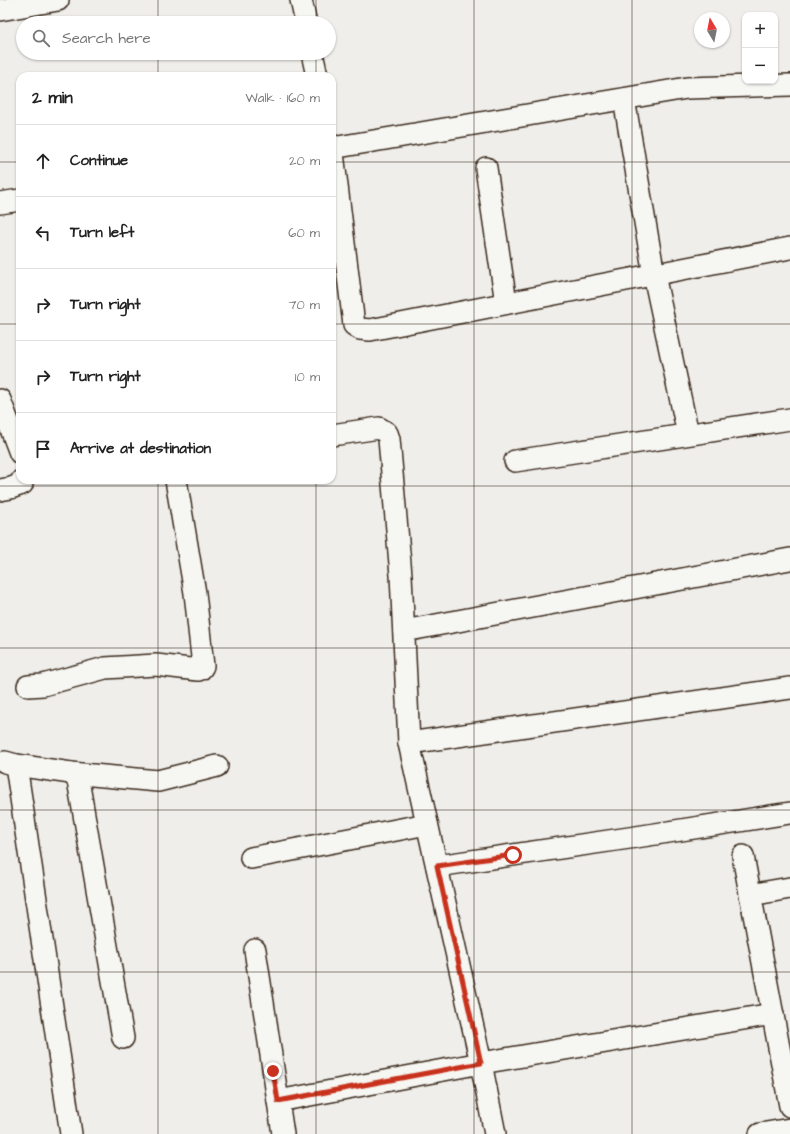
<!DOCTYPE html>
<html lang="en">
<head>
<meta charset="utf-8">
<style>
  :root { --surface:#fff; --page:#f6f6f6; --text:#222; --muted:#767676; --line:#e0e0e0 }
  body { margin:0; font-family:"Architects Daughter",sans-serif; background:var(--page); color:var(--text) }
  .controls { position:absolute; right:12px; top:12px; display:grid; overflow:hidden; border-radius:8px; box-shadow:0 1px 3px #0004 }
  .controls button { width:36px; height:36px; display:grid; place-items:center; padding:0; border:0; border-bottom:1px solid var(--line); background:var(--surface); color:var(--text); font:20px sans-serif }
  .compass { position:absolute; left:694px; top:12px; width:36px; height:36px; border-radius:50%; background:var(--surface); box-shadow:0 1px 3px #0004; rotate:350deg }
  .stop { position:absolute; width:12px; height:12px; margin:-9px; border:3px solid #c8321e; border-radius:50%; background:#fff }
  .stop.end { background:#c8321e; border-color:#fff; box-shadow:0 1px 4px #0008 }
  .list { margin:0; padding:0; list-style:none }
  h2 { display:flex; justify-content:space-between; align-items:center; height:52px; margin:0; padding:0 16px; font-size:17px }
  h2 small { font-size:13px; font-weight:400; color:var(--muted) }
  .list li { display:grid; grid-template-columns:26px 1fr auto; gap:12px; align-items:center; box-sizing:border-box; height:72px; padding:0 16px; border-top:1px solid var(--line) }
  .list b { display:block; font-size:15px; white-space:nowrap }
  .list em { font-size:13px; font-style:normal; color:var(--muted) }
  .icon { flex:none; width:22px; height:22px; fill:none; stroke:currentColor; stroke-width:2; stroke-linecap:round; stroke-linejoin:round }
  .map { position:relative; flex:none; width:790px; height:1134px; overflow:hidden }
  .search { position:absolute; background:var(--surface); box-shadow:0 1px 3px #0004; left:16px; top:16px; width:320px; height:44px; display:flex; align-items:center; gap:10px; box-sizing:border-box; padding:0 14px; border-radius:22px; color:var(--muted); font-size:15px }
  .panel { position:absolute; background:var(--surface); box-shadow:0 1px 3px #0004; left:16px; top:72px; width:320px; height:412px; border-radius:12px }
  .map>svg:first-child { display:block }
  .lines { fill:none; stroke-linecap:round; stroke-linejoin:round }
  .minor-casing { stroke:#3b2a1e; stroke-width:24 }
  .minor { stroke:#f6f6f2; stroke-width:21 }
  .route { stroke:#c8321e; stroke-width:5 }
  .grid { fill:none; stroke:#3b2a1e; stroke-width:1; stroke-opacity:0.55 }
</style>
</head>
<body>
<div class="map">
<svg width="790" height="1134" viewBox="0 0 790 1134">
  <rect width="100%" height="100%" fill="#efeeea"/>
  <filter id="ink" filterUnits="userSpaceOnUse"><feTurbulence type="fractalNoise" baseFrequency=".025" numOctaves="2"/><feDisplacementMap in="SourceGraphic" scale="8" xChannelSelector="R" yChannelSelector="G"/><feConvolveMatrix kernelMatrix="1 2 1 2 8 2 1 2 1" color-interpolation-filters="sRGB"/></filter>
  <g filter="url(#ink)">
    <g class="lines">
      <g class="minor-casing">
        <g id="minor">
          <path d="M301 0 306 23"/>
          <path d="M0 10 58 0"/>
          <path d="M312 53 317 76"/>
          <path d="M624 99 654 275 688 434"/>
          <path d="M332 145 354 325 360 329 370 330 790 248"/>
          <path d="M332 148 687 88 790 85"/>
          <path d="M486 168 506 303"/>
          <path d="M0 203 20 200"/>
          <path d="M0 400 20 453"/>
          <path d="M332 435 379 428 387 433 389 439 401 575 409 743 481 1063 495 1134"/>
          <path d="M515 461 790 419"/>
          <path d="M0 490 11 488 22 484V480"/>
          <path d="M404 631 790 559"/>
          <path d="M28 686 43 685 105 668 156 665 198 670 201 669 203 666 195 593 176 480"/>
          <path d="M409 743 790 688"/>
          <path d="M5 762 16 765 71 773 78 780 123 1038"/>
          <path d="M16 765 71 1134"/>
          <path d="M71 773 158 781 217 766"/>
          <path d="M743 856 790 1106"/>
          <path d="M251 858 427 824"/>
          <path d="M437 866 636 837 790 813"/>
          <path d="M750 895 790 888"/>
          <path d="M255 950 283 1134"/>
          <path d="M278 1101 481 1063 773 1014"/>
          <path d="M760 1134 790 1129"/>
        </g>
      </g>
      <use href="#minor" class="minor"/>
    </g>
  </g>
  <g class="lines" filter="url(#ink)">
    <path class="route" d="M273 1071 278 1101 481 1063 437 866 513 855"/>
  </g>
  <path class="grid" d="M158 0V23M316 0V23M474 0V1134M632 0V1134M158 53V76M316 53V76M0 162H20M332 162H790M0 324H20M332 324H790M158 480V1134M316 480V1134M0 486H790M0 648H790M0 810H790M0 972H790"/>
</svg>
<div class="controls">
<button>+</button>
<button>−</button>
</div>
<svg class="compass" viewBox="-18 -18 36 36"><path d="M0-13l5 13h-10z" fill="#e53935"/><path d="M0 13l5-13h-10z" fill="#767676"/></svg>
<div class="stop" style="left:513px;top:855px"></div>
<div class="stop end" style="left:273px;top:1071px"></div>
<div class="search"><svg class="icon" aria-label="search" viewBox="0 0 24 24"><circle cx="10" cy="10" r="6"/><path d="M15 15l6 6"/></svg>Search here</div>
<section class="panel">
<h2>2 min<small>Walk · 160 m</small></h2>
<ul class="list">
<li><svg class="icon" aria-label="ahead" viewBox="0 0 24 24"><path d="M12 20V5M6 11l6-6 6 6"/></svg><div><b>Continue</b></div><em>20 m</em></li>
<li><svg class="icon" aria-label="left" viewBox="0 0 24 24"><path d="M17 20v-9H6M10 6l-5 5 5 5"/></svg><div><b>Turn left</b></div><em>60 m</em></li>
<li><svg class="icon" aria-label="right" viewBox="0 0 24 24"><path d="M7 20v-9h11M14 6l5 5-5 5"/></svg><div><b>Turn right</b></div><em>70 m</em></li>
<li><svg class="icon" aria-label="right" viewBox="0 0 24 24"><path d="M7 20v-9h11M14 6l5 5-5 5"/></svg><div><b>Turn right</b></div><em>10 m</em></li>
<li><svg class="icon" aria-label="arrive" viewBox="0 0 24 24"><path d="M6 21V4h12l-3 4 3 4H6"/></svg><div><b>Arrive at destination</b></div></li>
</ul>
</section>
</div>
</body>
</html>
